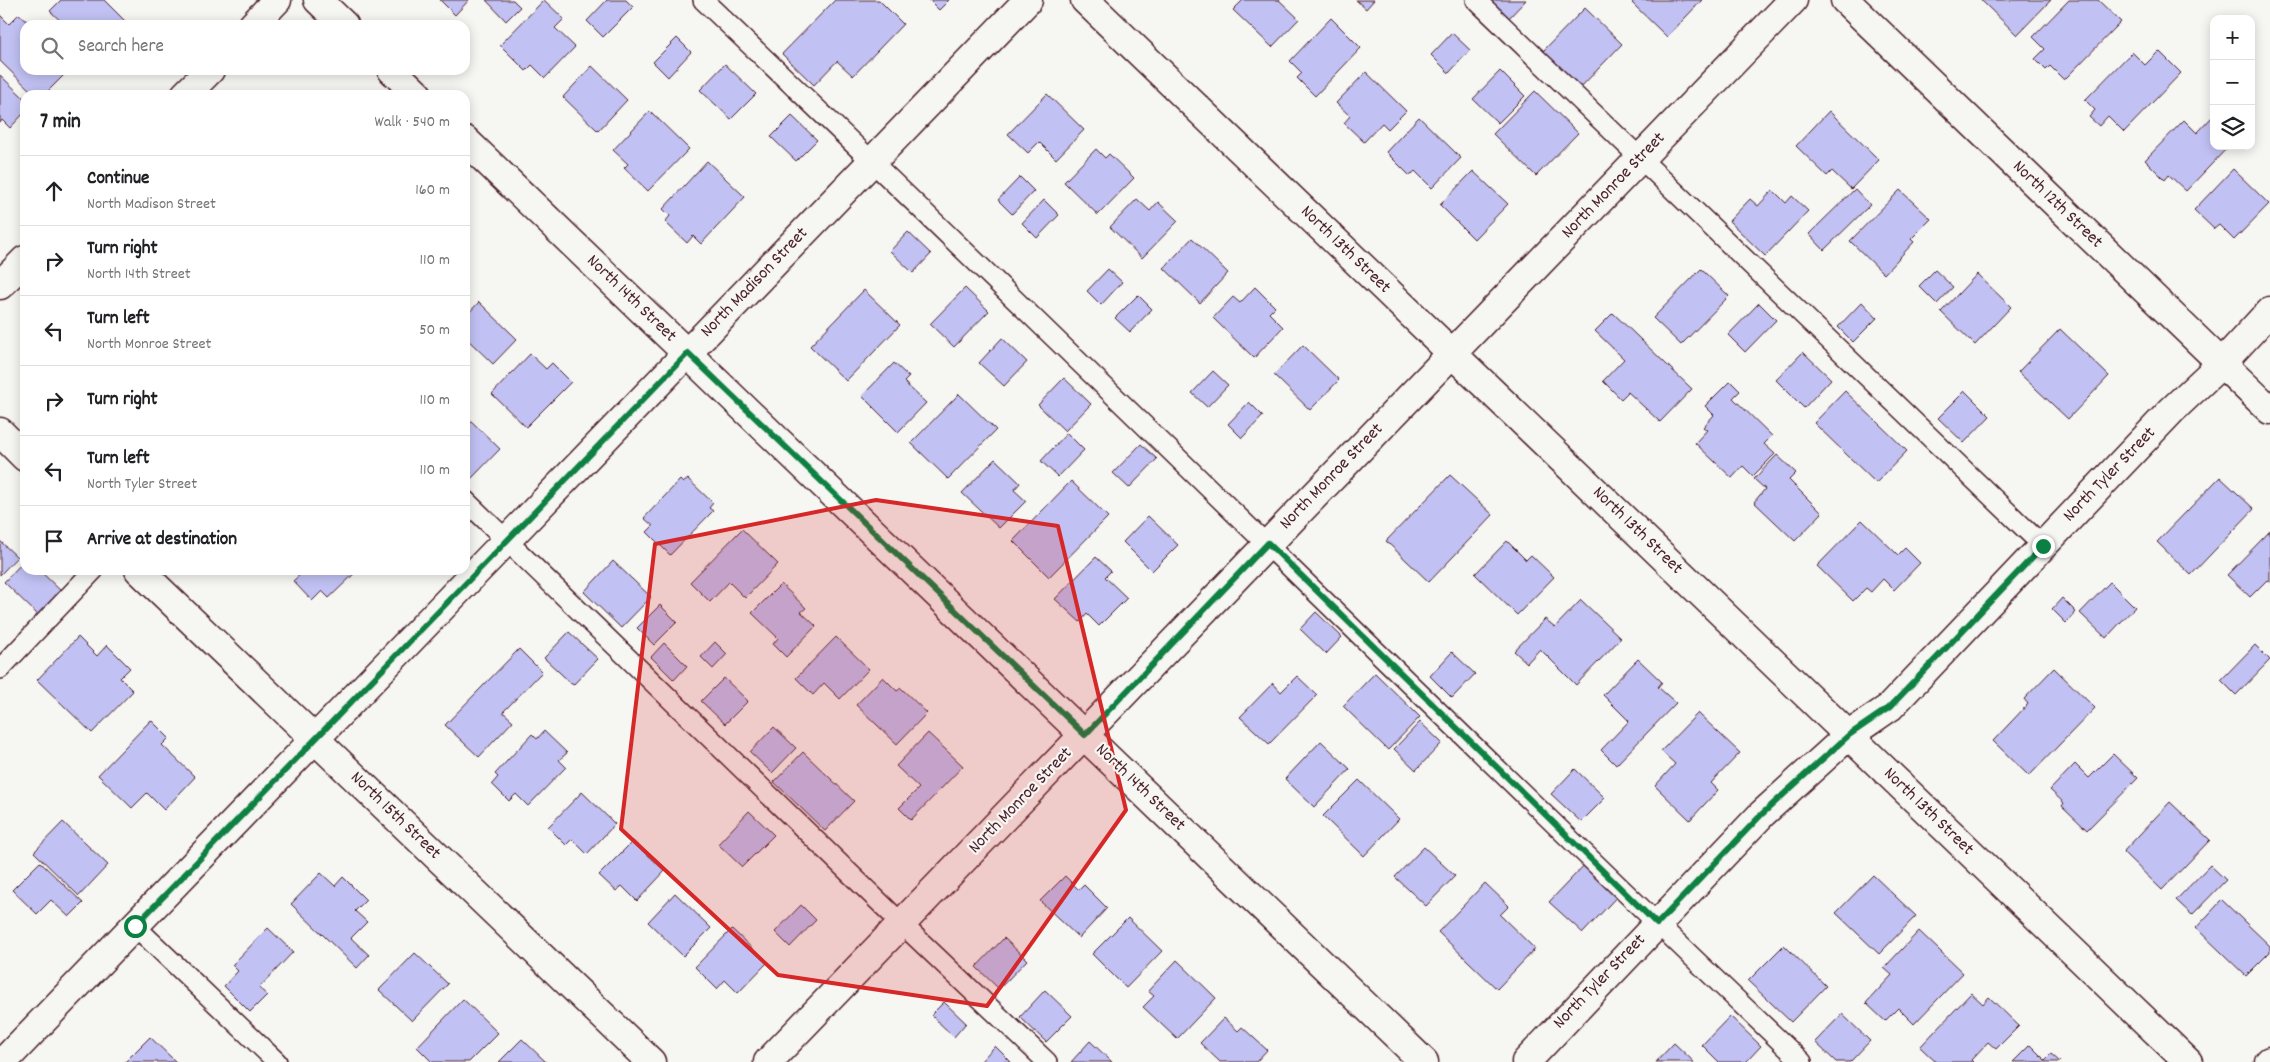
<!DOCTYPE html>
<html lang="en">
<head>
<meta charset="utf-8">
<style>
  :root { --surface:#fff; --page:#f6f6f6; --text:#202124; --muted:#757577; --line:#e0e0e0 }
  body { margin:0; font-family:Dekko,sans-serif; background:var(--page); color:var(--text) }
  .controls { position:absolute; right:15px; top:15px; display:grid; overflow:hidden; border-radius:10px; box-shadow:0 2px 12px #0003 }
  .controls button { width:45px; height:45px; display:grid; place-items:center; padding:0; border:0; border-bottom:1px solid var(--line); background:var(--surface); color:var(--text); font:25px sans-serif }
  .stop { position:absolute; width:15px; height:15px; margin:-11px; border:4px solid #0b8043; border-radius:50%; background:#fff }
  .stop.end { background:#0b8043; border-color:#fff; box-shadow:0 1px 5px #0008 }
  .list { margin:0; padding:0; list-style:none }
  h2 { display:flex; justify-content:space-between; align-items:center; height:65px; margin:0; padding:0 20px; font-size:21px }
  h2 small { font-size:16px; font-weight:400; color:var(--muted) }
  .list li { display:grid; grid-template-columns:32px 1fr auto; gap:15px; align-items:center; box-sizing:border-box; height:70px; padding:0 20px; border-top:1px solid var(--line) }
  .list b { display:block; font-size:19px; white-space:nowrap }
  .list p { margin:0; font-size:16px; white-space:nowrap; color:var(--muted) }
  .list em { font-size:16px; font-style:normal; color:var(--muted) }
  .icon { flex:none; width:28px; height:28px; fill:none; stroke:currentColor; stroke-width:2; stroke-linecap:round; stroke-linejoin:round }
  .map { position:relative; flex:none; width:2270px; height:1062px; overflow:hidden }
  .search { position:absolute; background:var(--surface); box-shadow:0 2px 12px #0003; left:20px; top:20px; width:450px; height:55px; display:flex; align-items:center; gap:12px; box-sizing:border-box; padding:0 18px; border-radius:15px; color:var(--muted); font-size:19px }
  .panel { position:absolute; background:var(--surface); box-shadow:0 2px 12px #0003; left:20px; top:90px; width:450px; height:485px; border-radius:15px }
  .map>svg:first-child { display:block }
  .building { fill:#c1c1f3; stroke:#4a1f2b }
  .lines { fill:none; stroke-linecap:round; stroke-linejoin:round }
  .lane-casing { stroke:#4a1f2b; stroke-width:22 }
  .street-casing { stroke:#4a1f2b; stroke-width:31 }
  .secondary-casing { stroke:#4a1f2b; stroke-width:31 }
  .lane { stroke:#f6f6f2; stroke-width:19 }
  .street { stroke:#f6f6f2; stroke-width:28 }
  .secondary { stroke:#f6f6f2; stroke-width:28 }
  .route { stroke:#0b8043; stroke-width:6 }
  .marked { fill:#d62828; fill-opacity:0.2; stroke:#d62828; stroke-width:4; stroke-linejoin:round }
  .labels { text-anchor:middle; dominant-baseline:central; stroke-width:4.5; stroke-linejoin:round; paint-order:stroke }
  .street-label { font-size:18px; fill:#4a1f2b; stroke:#f6f6f2 }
</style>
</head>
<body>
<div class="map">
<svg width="2270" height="1062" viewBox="0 0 2270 1062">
  <rect width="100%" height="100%" fill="#f6f6f2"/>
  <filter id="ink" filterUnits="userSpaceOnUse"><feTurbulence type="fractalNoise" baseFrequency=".02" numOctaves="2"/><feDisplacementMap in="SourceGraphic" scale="10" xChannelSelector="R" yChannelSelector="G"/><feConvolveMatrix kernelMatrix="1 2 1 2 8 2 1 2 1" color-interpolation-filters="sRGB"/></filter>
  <g filter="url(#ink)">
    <g class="building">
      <path d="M61 0H104L126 22 123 25H65L50 11Z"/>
      <path d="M440 0H469L455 15Z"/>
      <path d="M486 0H513L520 7 506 21Z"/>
      <path d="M544 0 564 19 555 28 575 47 545 78 532 65 526 71 500 45Z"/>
      <path d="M607 0H626L633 7 603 37 587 21Z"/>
      <path d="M835 0H879L903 24 853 76 837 61 814 85 782 54Z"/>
      <path d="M929 0H949L939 10Z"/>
      <path d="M1243 0H1279L1299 19 1272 47 1233 10Z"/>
      <path d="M1356 0H1374L1366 9Z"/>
      <path d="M1487 0H1526L1507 20Z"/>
      <path d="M1635 0H1702L1667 37 1632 3Z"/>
      <path d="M1981 0H2051L2017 35Z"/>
      <path d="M2069 0H2098L2121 22 2064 80 2050 66 2046 70 2035 59 2045 49 2033 37Z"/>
      <path d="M1585 8 1622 44 1579 89 1542 52Z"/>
      <path d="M19 14 31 25H25V70H69L44 95H35L0 61V15L9 24Z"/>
      <path d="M1331 18 1361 48 1315 96 1297 78 1302 73 1290 61Z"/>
      <path d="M1452 33 1470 50 1449 73 1431 55Z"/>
      <path d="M677 38 691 52 668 77 653 62Z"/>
      <path d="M2159 51 2181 73 2124 132 2108 116 2099 126 2089 117 2095 110 2085 100 2132 52 2145 65Z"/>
      <path d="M725 64 756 94 731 119 700 90Z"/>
      <path d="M592 66 627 100 598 131 563 97Z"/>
      <path d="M1500 71 1525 96 1498 123 1473 99Z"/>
      <path d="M1366 72 1406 111 1388 129 1382 123 1364 142 1344 123 1350 116 1336 103Z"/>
      <path d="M0 75 25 99V112L10 128 2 120 0 123Z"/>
      <path d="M1535 91 1578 133 1536 176 1493 134Z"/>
      <path d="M1047 94 1084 130 1056 159 1039 142 1028 153 1008 134Z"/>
      <path d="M650 111 689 149 648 191 624 168 628 164 613 150Z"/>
      <path d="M1829 111 1879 160 1851 189 1832 171 1827 176 1796 146Z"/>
      <path d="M792 116 817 140 796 161 771 137Z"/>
      <path d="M2213 116 2214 146H2229L2186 191 2169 175 2165 180 2145 160 2184 120 2197 133Z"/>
      <path d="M1419 117 1461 158 1432 188 1415 171 1410 176 1386 152Z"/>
      <path d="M1096 149 1105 158 1109 154 1134 178 1098 215 1064 182Z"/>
      <path d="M707 161 745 197 701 244 693 236 687 243 665 222 670 216 663 209Z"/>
      <path d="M2233 169 2269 204 2234 240 2219 225 2214 229 2194 210Z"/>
      <path d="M1473 171 1508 204 1474 239 1440 205Z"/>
      <path d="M1020 177 1034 191 1012 214 998 200Z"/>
      <path d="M1855 189 1870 205 1824 250 1809 234Z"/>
      <path d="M1773 190 1786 203 1792 196 1808 211 1765 256 1729 221 1750 199 1758 206Z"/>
      <path d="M1900 190 1931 219 1911 239 1914 242 1884 274 1850 241Z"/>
      <path d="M1137 199 1150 211 1158 202 1178 221 1142 258 1110 227Z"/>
      <path d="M1044 200 1059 215 1037 238 1022 223Z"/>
      <path d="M908 232 931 254 913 273 890 251Z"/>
      <path d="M1192 238 1228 273 1200 303 1164 268Z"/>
      <path d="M1108 269 1122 282 1101 305 1087 291Z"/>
      <path d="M1701 269 1729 296 1681 345 1653 318Z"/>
      <path d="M1935 270 1953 287 1937 304 1919 286Z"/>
      <path d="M1977 274 2011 307 1975 345 1941 312Z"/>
      <path d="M1255 287 1275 307 1269 313 1283 327 1254 358 1213 318 1233 297 1240 303Z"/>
      <path d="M965 288 989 311 954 347 930 324Z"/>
      <path d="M864 290 900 325 846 381 810 346Z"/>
      <path d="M1138 295 1152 309 1130 332 1115 318Z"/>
      <path d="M479 302 517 339 493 364 465 337V317Z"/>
      <path d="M1862 302 1877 318 1853 342 1838 327Z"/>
      <path d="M1759 303 1776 320 1745 352 1728 335Z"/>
      <path d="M1613 313 1692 389 1660 422 1628 392 1621 399 1603 381 1624 359 1595 331Z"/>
      <path d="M2060 329 2109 376 2068 419 2018 372Z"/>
      <path d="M1002 338 1027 362 1004 386 979 363Z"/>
      <path d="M1303 345 1339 380 1310 410 1274 375Z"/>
      <path d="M1803 352 1831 379 1804 408 1776 380Z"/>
      <path d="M530 354 546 369 552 363 571 382 526 427 492 394Z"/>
      <path d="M894 363 909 377 904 382 926 403 898 432 862 396Z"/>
      <path d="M1213 371 1228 385 1207 407 1192 393Z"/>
      <path d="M1064 378 1091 404 1065 431 1038 405Z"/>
      <path d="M1730 381 1740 391 1733 398 1772 436 1764 444 1775 454 1753 476 1743 466 1732 478 1695 443 1707 430 1703 427 1714 415 1705 406Z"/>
      <path d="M1845 391 1907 451 1876 483 1814 423Z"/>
      <path d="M1965 391 1990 416 1964 443 1938 418Z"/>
      <path d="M959 394 996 430 948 479 911 443Z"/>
      <path d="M1249 402 1263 416 1242 438 1228 424Z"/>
      <path d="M465 415 500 449 469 481 465 478Z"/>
      <path d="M1067 433 1084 450 1058 477 1041 461Z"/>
      <path d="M1141 444 1157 459 1129 488 1113 473Z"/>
      <path d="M1777 455 1796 473 1789 480 1822 513 1795 541 1754 502 1765 489 1754 479Z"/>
      <path d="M995 459 1020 483 1014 490 1026 501 999 528 962 493Z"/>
      <path d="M1450 475 1493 515 1429 582 1386 541Z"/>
      <path d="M2220 477 2254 509 2191 575 2157 542Z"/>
      <path d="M688 479 713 503 709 508 713 511 670 555 647 532 653 526 644 518 680 480 683 483Z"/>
      <path d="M1071 481 1108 517 1049 577 1013 541Z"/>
      <path d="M1148 516 1178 545 1152 571 1123 542Z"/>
      <path d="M1862 520 1898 555 1905 548 1920 563 1894 590 1883 579 1871 592 1866 588 1853 601 1817 566Z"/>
      <path d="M742 529 778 564 745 598 729 582 710 602 690 582Z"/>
      <path d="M2270 531V583L2267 580 2250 597 2227 575Z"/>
      <path d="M0 541 17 557 0 575Z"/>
      <path d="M1507 541 1526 560 1531 555 1554 577 1517 615 1475 574Z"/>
      <path d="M1096 557 1111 571 1105 577 1127 598 1099 626 1087 614 1080 622 1055 599Z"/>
      <path d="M25 560V570H39L62 592 39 616 4 582Z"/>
      <path d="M613 561 651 597 621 628 584 592Z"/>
      <path d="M301 570H358L329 598 322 591 312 601 293 581 303 572Z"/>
      <path d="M2110 582 2135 607 2106 638 2080 613Z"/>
      <path d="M781 584 806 608 801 612 816 626 786 657 773 644 778 638 752 613Z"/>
      <path d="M2062 598 2076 612 2066 623 2052 609Z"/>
      <path d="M1581 600 1621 638 1576 685 1540 649 1527 663 1514 651 1545 619 1555 627Z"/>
      <path d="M660 605 677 622 654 645 637 628Z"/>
      <path d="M1316 612 1342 637 1326 654 1300 629Z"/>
      <path d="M569 632 598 659 573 685 544 658Z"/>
      <path d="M78 637 97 656 107 645 130 668 120 678 133 691 92 733 37 680Z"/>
      <path d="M836 637 869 669 840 699 824 683 813 695 796 678Z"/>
      <path d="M715 642 727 654 713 669 701 657Z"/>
      <path d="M664 643 687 666 674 680 651 657Z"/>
      <path d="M2255 645 2270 660 2236 695 2221 680Z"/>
      <path d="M519 649 542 672 503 712 513 721 479 757 445 725Z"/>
      <path d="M1452 652 1475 674 1452 698 1430 676Z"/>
      <path d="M1638 659 1662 682 1658 687 1676 703 1616 765 1601 750 1629 721 1603 695Z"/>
      <path d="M2054 668 2095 708 2029 776 1993 741 2028 704 2024 699Z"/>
      <path d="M1375 673 1420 717 1388 750 1343 706Z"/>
      <path d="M1297 676 1317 695 1269 744 1240 717 1273 683 1281 692Z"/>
      <path d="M883 677 897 691 901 688 927 713 897 744 856 705Z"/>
      <path d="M724 678 748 701 725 724 701 701Z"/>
      <path d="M1698 713 1740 753 1711 783 1718 790 1690 820 1655 786 1675 764 1661 751Z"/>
      <path d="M151 720 169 738 162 745 195 777 164 810 147 793 132 808 98 775Z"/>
      <path d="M1420 722 1442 743 1416 770 1394 749Z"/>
      <path d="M774 727 796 748 772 773 750 752Z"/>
      <path d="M544 731 567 753 559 760 566 767 528 806 516 794 509 801 492 784 498 777 495 774 532 734 537 739Z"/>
      <path d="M928 733 963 766 911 820 899 808 919 788 896 766Z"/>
      <path d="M1321 741 1350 769 1314 807 1285 779Z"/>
      <path d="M803 752 854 801 825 831 774 782Z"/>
      <path d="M2113 754 2138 778 2087 830 2062 806 2064 803 2050 790 2075 764 2089 778Z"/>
      <path d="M1575 769 1605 798 1581 822 1551 794Z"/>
      <path d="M1359 780 1399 819 1364 856 1323 816Z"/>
      <path d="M582 792 615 824 587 854 572 839 566 845 548 827Z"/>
      <path d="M2170 802 2210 840 2162 890 2123 852Z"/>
      <path d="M749 811 774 835 742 867 718 844Z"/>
      <path d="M63 822 108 865 79 896 34 852Z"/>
      <path d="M633 841 665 871 637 901 622 886 616 891 599 875Z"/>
      <path d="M1424 847 1455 876 1426 906 1395 877Z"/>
      <path d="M1588 861 1621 892 1583 933 1549 902Z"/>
      <path d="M40 862 83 903 69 917 51 900 37 914 12 890Z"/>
      <path d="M2210 865 2226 880 2192 915 2176 900Z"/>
      <path d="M321 873 335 886 343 877 366 900 355 911 367 922 351 938 369 955 357 968 291 904Z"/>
      <path d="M1873 875 1916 916 1879 954 1836 913Z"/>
      <path d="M1065 876 1079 890 1084 885 1107 908 1079 938 1040 901Z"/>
      <path d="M1485 883 1509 906 1500 915 1535 949 1497 989 1438 932Z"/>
      <path d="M675 893 711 928 683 956 648 922Z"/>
      <path d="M2222 900 2270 946V952L2246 976 2196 928Z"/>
      <path d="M801 905 816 920 790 947 775 932Z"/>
      <path d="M1128 918 1162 951 1126 988 1092 954Z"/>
      <path d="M268 928 293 952 259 988 267 995 250 1012 224 986 238 971 232 965Z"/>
      <path d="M732 929 767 963 738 993 725 980 717 989 695 967Z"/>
      <path d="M1919 931 1963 973 1914 1024 1898 1008 1885 1021 1866 1003 1892 975 1884 968Z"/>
      <path d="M1004 938 1027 960 999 989 976 967Z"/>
      <path d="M1784 945 1826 986 1791 1022 1748 981Z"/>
      <path d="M415 953 448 984 412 1021 379 990Z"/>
      <path d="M1177 960 1216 998 1177 1039 1143 1007 1154 996 1148 991Z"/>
      <path d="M1045 990 1072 1016 1046 1042 1020 1017Z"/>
      <path d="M1971 993 1983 1004 1989 997 2019 1026 1996 1049 1988 1042 1971 1060 1973 1062H1936L1920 1047Z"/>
      <path d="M463 999 498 1033 469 1062H432L417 1047Z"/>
      <path d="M944 1002 966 1023 954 1037 931 1015Z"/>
      <path d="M1842 1014 1870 1041 1850 1062H1836L1815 1042Z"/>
      <path d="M1730 1016 1761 1046 1746 1062H1719L1702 1045Z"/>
      <path d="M1224 1018 1238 1031 1242 1027 1267 1050 1256 1062H1220L1200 1043Z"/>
      <path d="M150 1037 176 1062H125Z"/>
      <path d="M522 1039 546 1062H499Z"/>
      <path d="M1090 1041 1112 1062H1071Z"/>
      <path d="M1674 1043 1694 1062H1656Z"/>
      <path d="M2030 1045 2045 1060 2051 1054 2060 1062H2013Z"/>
      <path d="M995 1046 1011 1062H980Z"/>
    </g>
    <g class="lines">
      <g class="lane-casing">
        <g id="lane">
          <path d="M703 0C1073 351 1433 711 1802 1062"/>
          <path d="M1476 0 2043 546"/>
          <path d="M465 500 902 924 1047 1062"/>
          <path d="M0 669 94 570"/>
          <path d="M135 926 277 1062"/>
        </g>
      </g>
      <g class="street-casing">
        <g id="street">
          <path d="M318 0 344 25"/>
          <path d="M1085 0 2188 1062"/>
          <path d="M1845 0 2270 410"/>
          <path d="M392 70 418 95"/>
          <path d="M465 140 1424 1062"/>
          <path d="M0 432 25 457"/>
          <path d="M139 570 651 1062"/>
          <path d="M3 1062 1028 0"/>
          <path d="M768 1062 1793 0"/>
          <path d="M1526 1062 1762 814 1849 735 1890 707 2172 410 2222 363 2270 311"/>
          <path d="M2269 1062 2270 1061"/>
        </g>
      </g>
      <g class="secondary-casing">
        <g id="secondary">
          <path d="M253 25 277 0"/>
          <path d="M185 95 210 70"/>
          <path d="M0 285 25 260"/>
        </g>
      </g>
      <use href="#lane" class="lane"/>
      <use href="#street" class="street"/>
      <use href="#secondary" class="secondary"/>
    </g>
  </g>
  <g class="lines" filter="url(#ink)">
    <path class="route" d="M135 926 688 353 1085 735 1268 543 1657 924 1762 814 1849 735 1890 707 2043 546"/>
  </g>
  <path class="marked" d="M876 500 1058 526 1126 810 987 1006 778 975 621 829 655 544Z"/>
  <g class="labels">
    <g class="street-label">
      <text transform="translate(1614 186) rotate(-46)">North Monroe Street</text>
      <text transform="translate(2057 205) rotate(44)">North 12th Street</text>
      <text transform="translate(1345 250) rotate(44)">North 13th Street</text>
      <text transform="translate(755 283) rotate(-46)">North Madison Street</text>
      <text transform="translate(631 299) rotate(44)">North 14th Street</text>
      <text transform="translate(2110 475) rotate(-46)">North Tyler Street</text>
      <text transform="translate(1332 477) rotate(-46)">North Monroe Street</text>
      <text transform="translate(1637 531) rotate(44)">North 13th Street</text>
      <text transform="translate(1140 788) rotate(44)">North 14th Street</text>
      <text transform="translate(1021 801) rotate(-46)">North Monroe Street</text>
      <text transform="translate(1928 812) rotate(44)">North 13th Street</text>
      <text transform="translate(395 816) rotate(44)">North 15th Street</text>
      <text transform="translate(1600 982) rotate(-46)">North Tyler Street</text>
    </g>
  </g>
</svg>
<div class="controls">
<button>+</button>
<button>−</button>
<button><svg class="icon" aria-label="layers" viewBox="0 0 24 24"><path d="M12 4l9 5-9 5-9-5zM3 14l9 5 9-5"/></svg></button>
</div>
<div class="stop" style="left:135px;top:926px"></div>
<div class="stop end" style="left:2043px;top:546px"></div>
<div class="search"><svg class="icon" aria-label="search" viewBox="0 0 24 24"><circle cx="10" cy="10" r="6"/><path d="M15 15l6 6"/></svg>Search here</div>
<section class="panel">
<h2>7 min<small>Walk · 540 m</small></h2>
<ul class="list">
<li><svg class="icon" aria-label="ahead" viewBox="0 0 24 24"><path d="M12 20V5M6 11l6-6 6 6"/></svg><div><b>Continue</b><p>North Madison Street</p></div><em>160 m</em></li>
<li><svg class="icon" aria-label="right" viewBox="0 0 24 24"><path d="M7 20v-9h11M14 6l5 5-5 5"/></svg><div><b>Turn right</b><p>North 14th Street</p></div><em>110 m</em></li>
<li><svg class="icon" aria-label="left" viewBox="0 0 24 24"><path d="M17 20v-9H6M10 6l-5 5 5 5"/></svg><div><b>Turn left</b><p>North Monroe Street</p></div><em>50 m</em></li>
<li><svg class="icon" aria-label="right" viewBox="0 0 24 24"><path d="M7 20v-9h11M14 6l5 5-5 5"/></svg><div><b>Turn right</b></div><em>110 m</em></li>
<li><svg class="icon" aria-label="left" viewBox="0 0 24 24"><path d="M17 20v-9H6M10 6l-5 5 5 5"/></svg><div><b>Turn left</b><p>North Tyler Street</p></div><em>110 m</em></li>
<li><svg class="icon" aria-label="arrive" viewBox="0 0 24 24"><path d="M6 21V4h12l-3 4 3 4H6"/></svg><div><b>Arrive at destination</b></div></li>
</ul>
</section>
</div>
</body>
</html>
